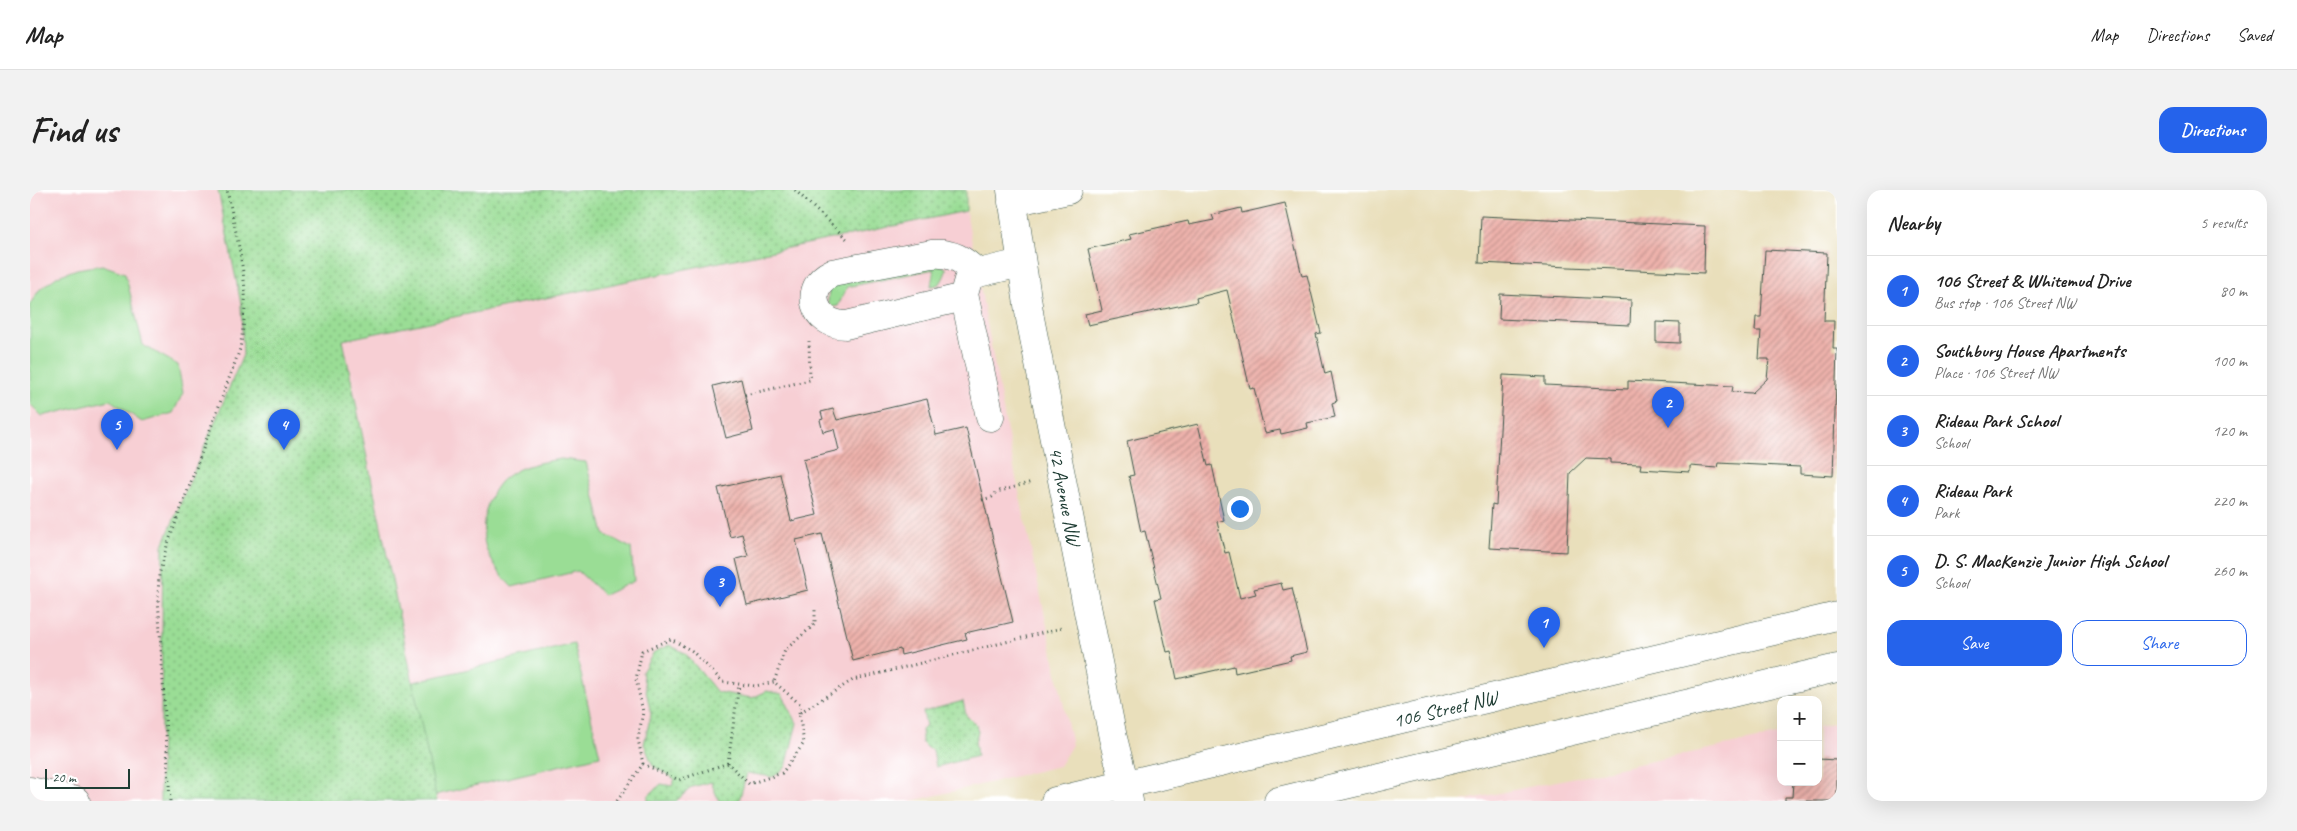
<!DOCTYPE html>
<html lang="en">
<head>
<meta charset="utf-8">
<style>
  :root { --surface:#fff; --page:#f2f2f2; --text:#222; --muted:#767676; --line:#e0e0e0; --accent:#2563eb }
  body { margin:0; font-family:Caveat,sans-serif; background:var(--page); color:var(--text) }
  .controls { position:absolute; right:15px; bottom:15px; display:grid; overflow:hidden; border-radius:10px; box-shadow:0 5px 20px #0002 }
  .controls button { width:45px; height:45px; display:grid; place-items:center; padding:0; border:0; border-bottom:1px solid var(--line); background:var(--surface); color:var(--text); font:25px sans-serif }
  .scale { position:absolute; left:15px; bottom:12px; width:85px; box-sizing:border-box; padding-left:5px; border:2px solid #1f3d34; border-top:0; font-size:14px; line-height:18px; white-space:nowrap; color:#1f3d34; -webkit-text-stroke:4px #fff; paint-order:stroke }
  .you { position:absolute; left:1209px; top:318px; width:18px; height:18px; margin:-12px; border:4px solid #fff; border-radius:50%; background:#1a73e8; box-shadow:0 0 0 8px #1a73e833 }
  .badge { display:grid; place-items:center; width:32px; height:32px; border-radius:50%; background:var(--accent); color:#fff; font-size:16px; font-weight:700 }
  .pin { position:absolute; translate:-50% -41px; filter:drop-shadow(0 1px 2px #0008) }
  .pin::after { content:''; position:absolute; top:26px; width:18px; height:15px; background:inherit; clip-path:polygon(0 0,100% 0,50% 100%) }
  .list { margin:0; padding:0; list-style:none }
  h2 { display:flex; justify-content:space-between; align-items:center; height:65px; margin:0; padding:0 20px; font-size:21px }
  h2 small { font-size:16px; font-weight:400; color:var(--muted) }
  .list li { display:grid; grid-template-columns:32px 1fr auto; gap:15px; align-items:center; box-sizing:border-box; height:70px; padding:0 20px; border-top:1px solid var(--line) }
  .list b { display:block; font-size:19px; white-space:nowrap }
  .list p { margin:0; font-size:16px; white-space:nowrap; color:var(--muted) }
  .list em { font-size:16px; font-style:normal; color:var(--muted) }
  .actions { display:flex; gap:10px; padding:15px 20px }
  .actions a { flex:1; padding:11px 0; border:1px solid var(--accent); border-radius:15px; text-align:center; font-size:18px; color:var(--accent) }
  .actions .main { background:var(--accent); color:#fff }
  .map { position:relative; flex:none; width:1807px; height:611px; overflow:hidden; border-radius:15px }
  header { display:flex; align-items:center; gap:30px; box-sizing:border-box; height:70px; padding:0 25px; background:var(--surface); border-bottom:1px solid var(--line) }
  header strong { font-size:24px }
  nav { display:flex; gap:28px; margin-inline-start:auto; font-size:18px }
  .intro { display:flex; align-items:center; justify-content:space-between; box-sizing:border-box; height:120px; padding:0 30px }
  h1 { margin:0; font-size:35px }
  .button { padding:12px 22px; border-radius:15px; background:var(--accent); color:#fff; font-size:18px; font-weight:700 }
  main { display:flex; gap:30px; padding:0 30px }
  aside { flex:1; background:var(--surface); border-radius:15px; box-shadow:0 5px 20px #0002 }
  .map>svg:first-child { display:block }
  .built { fill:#f7cfd4 }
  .grass { fill:#9add95; stroke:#5c8d64 }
  .park { fill:url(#park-dots); stroke:#5c8d64 }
  .building { fill:url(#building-hatch) }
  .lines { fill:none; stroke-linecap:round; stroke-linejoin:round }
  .minor-casing { stroke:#3d5548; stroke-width:29 }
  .path { stroke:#3d5548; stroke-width:3; stroke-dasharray:1 4; stroke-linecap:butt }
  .minor { stroke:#fff; stroke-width:28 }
  .labels { text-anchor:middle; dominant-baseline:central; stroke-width:5; stroke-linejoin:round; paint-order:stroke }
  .street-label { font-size:20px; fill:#1f3d34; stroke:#fff }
</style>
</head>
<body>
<header>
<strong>Map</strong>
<nav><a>Map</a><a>Directions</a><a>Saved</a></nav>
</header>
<div class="intro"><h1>Find us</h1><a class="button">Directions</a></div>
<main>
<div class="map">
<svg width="1807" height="611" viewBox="0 0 1807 611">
  <defs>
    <pattern id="park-dots" width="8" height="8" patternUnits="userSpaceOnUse" patternTransform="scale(1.25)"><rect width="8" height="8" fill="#9add95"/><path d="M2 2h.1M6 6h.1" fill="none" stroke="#7db47a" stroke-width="1.8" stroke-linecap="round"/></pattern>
    <pattern id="building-hatch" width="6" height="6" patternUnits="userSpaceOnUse" patternTransform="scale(1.25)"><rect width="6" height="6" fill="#eeb2ac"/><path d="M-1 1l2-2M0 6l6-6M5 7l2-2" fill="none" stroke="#c0928d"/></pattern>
  </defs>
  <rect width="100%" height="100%" fill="#fff"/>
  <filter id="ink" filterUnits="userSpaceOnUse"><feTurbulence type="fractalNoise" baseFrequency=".02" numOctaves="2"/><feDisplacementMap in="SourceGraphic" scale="10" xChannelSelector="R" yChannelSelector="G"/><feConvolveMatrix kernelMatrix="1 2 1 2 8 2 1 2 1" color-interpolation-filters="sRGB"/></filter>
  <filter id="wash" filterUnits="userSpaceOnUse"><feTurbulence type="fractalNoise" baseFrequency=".0096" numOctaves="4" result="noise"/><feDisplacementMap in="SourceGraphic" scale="20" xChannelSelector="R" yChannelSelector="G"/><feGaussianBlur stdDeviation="1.12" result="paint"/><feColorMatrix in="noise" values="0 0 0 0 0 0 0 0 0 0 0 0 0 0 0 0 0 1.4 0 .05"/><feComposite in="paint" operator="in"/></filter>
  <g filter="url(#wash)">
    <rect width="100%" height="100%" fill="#e9dfbb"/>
    <g class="built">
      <path d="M0 0H188L211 114 213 165 133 355 130 611H0Z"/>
      <path d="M936 21 984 278 1042 555 1029 576 882 611H407L313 150Z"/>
      <path d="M1807 533V611H1431L1751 544V592H1788V537Z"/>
    </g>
    <g class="grass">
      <path d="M910 74 917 79C913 88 912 96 901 96L904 79 817 97 808 116 802 117 798 113 799 95Z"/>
      <path d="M72 75 95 83 113 155 148 175 153 203 143 223 112 232 80 210 12 226 0 214V114L10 99 28 86 47 79Z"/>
      <path d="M531 269 556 272 574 344 601 358 604 391 574 405 548 381 482 397C471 386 461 372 456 358 449 336 457 301 476 287 491 275 512 272 531 269Z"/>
      <path d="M544 454 570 566 380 611 308 510Z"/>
    </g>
    <g class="park">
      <path d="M188 0H936V21L313 150 407 611H130L133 355 213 165 211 114Z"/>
      <path d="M639 455 655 463 687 502 722 508 737 501 752 504 767 533 756 577 743 587 717 583 709 611H689L681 592 662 597 646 611H618V606L631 594 642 596 645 589 623 576 614 554 621 524 612 482 624 462Z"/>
      <path d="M933 511 936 525 946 535 948 542 945 551 947 566 906 577 903 560 897 558 892 553V540L896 536 893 522Z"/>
    </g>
    <g id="blocks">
      <g class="building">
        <path d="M1255 13 1272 86 1277 85 1291 143 1286 144 1295 184 1301 182 1307 211 1302 213 1305 227 1277 233 1278 238 1251 244 1250 240 1235 243 1224 198 1220 199 1197 100 1166 108 1167 112 1058 135 1055 124 1072 120 1058 59 1101 49 1099 44 1158 31 1159 35 1184 30 1182 25 1211 18 1212 23Z"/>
        <path d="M1451 26 1675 36 1674 83 1449 73Z"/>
        <path d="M1735 60 1797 63 1794 131H1804L1803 159H1807L1803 286 1770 284V277L1688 273 1687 278 1660 276V282L1610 279 1611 274 1580 273V269L1556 268 1540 283 1537 362 1459 358 1462 314 1466 315 1473 185 1515 187V195L1598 199V191L1703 196 1702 202 1722 203 1737 189 1739 169H1729L1731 141H1725L1726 127H1731Z"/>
        <path d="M1470 104 1601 110 1600 135 1469 129Z"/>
        <path d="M1626 132 1650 133V153L1626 152Z"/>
        <path d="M711 189 723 241 696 248 683 196Z"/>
        <path d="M897 209 906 245 936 238 983 432 935 443 937 449 871 465 870 459 823 471 792 344 766 350 778 400 717 415 706 369 718 366 712 344 700 347 688 298 750 284 761 331 787 325 773 269 809 260 804 239 793 242 790 230 793 229 791 222 803 219 807 230Z"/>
        <path d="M1168 234 1178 276 1182 275 1194 330 1187 332 1195 363 1199 362 1210 408 1226 404 1224 399 1251 393 1253 400 1262 398 1277 462 1260 466 1261 470 1205 483 1204 476 1147 489 1141 461 1137 462 1125 409 1131 408 1115 341 1111 342 1099 286 1104 285 1097 251Z"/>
        <path d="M1788 569 1807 570V611H1755V607H1762L1763 592H1788Z"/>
      </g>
    </g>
  </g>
  <g filter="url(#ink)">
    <use href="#blocks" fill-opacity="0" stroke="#3d5548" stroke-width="1"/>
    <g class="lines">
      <g class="minor-casing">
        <g id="minor">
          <path id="s1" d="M981 0 1000 128 1083 548 1099 611"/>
          <path d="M982 12 1038 0"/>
          <path d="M934 107 816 135C783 135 772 97 802 83L902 64C922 62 934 70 947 83"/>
          <path d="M960 227 934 104 938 90 944 84 991 73"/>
          <path d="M0 601 46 611"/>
          <path id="s2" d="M1025 611 1807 426"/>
          <path d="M1248 611 1807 478"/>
        </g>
      </g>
      <g class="path">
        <path d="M765 0 819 51"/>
        <path d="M715 205 780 190 779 151"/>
        <path d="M952 310 962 307 967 302 1002 292"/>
        <path d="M769 523 771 515 744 492 755 460 785 434V417"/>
        <path d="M698 573 709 494"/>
        <path d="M613 574 608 549 613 522 606 489 612 461 641 449 662 461 693 492 725 496 744 492"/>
        <path d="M140 611 128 407 129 385 137 356 210 159C213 139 216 120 215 100 212 66 204 33 197 0"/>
        <path d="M587 611 613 574 649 590 698 573 719 594 752 583 774 553 769 523 823 490 1032 438"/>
      </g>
      <use href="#minor" class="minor"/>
    </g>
  </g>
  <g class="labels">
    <g class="street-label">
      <text stroke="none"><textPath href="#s1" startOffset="311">42 Avenue NW</textPath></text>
      <text stroke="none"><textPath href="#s2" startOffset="401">106 Street NW</textPath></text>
    </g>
  </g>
</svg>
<div class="controls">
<button>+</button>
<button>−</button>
</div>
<div class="scale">20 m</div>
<div class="you"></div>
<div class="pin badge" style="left:1514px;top:458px">1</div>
<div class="pin badge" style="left:1638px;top:238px">2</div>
<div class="pin badge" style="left:690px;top:417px">3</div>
<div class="pin badge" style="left:254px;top:260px">4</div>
<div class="pin badge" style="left:87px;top:260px">5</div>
</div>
<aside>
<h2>Nearby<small>5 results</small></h2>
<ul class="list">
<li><span class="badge">1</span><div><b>106 Street &amp; Whitemud Drive</b><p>Bus stop · 106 Street NW</p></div><em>80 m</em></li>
<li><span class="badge">2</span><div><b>Southbury House Apartments</b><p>Place · 106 Street NW</p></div><em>100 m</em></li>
<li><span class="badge">3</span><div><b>Rideau Park School</b><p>School</p></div><em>120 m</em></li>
<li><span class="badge">4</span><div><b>Rideau Park</b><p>Park</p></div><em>220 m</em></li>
<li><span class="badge">5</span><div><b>D. S. MacKenzie Junior High School</b><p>School</p></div><em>260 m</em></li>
</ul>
<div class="actions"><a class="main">Save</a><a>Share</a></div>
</aside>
</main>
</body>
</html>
